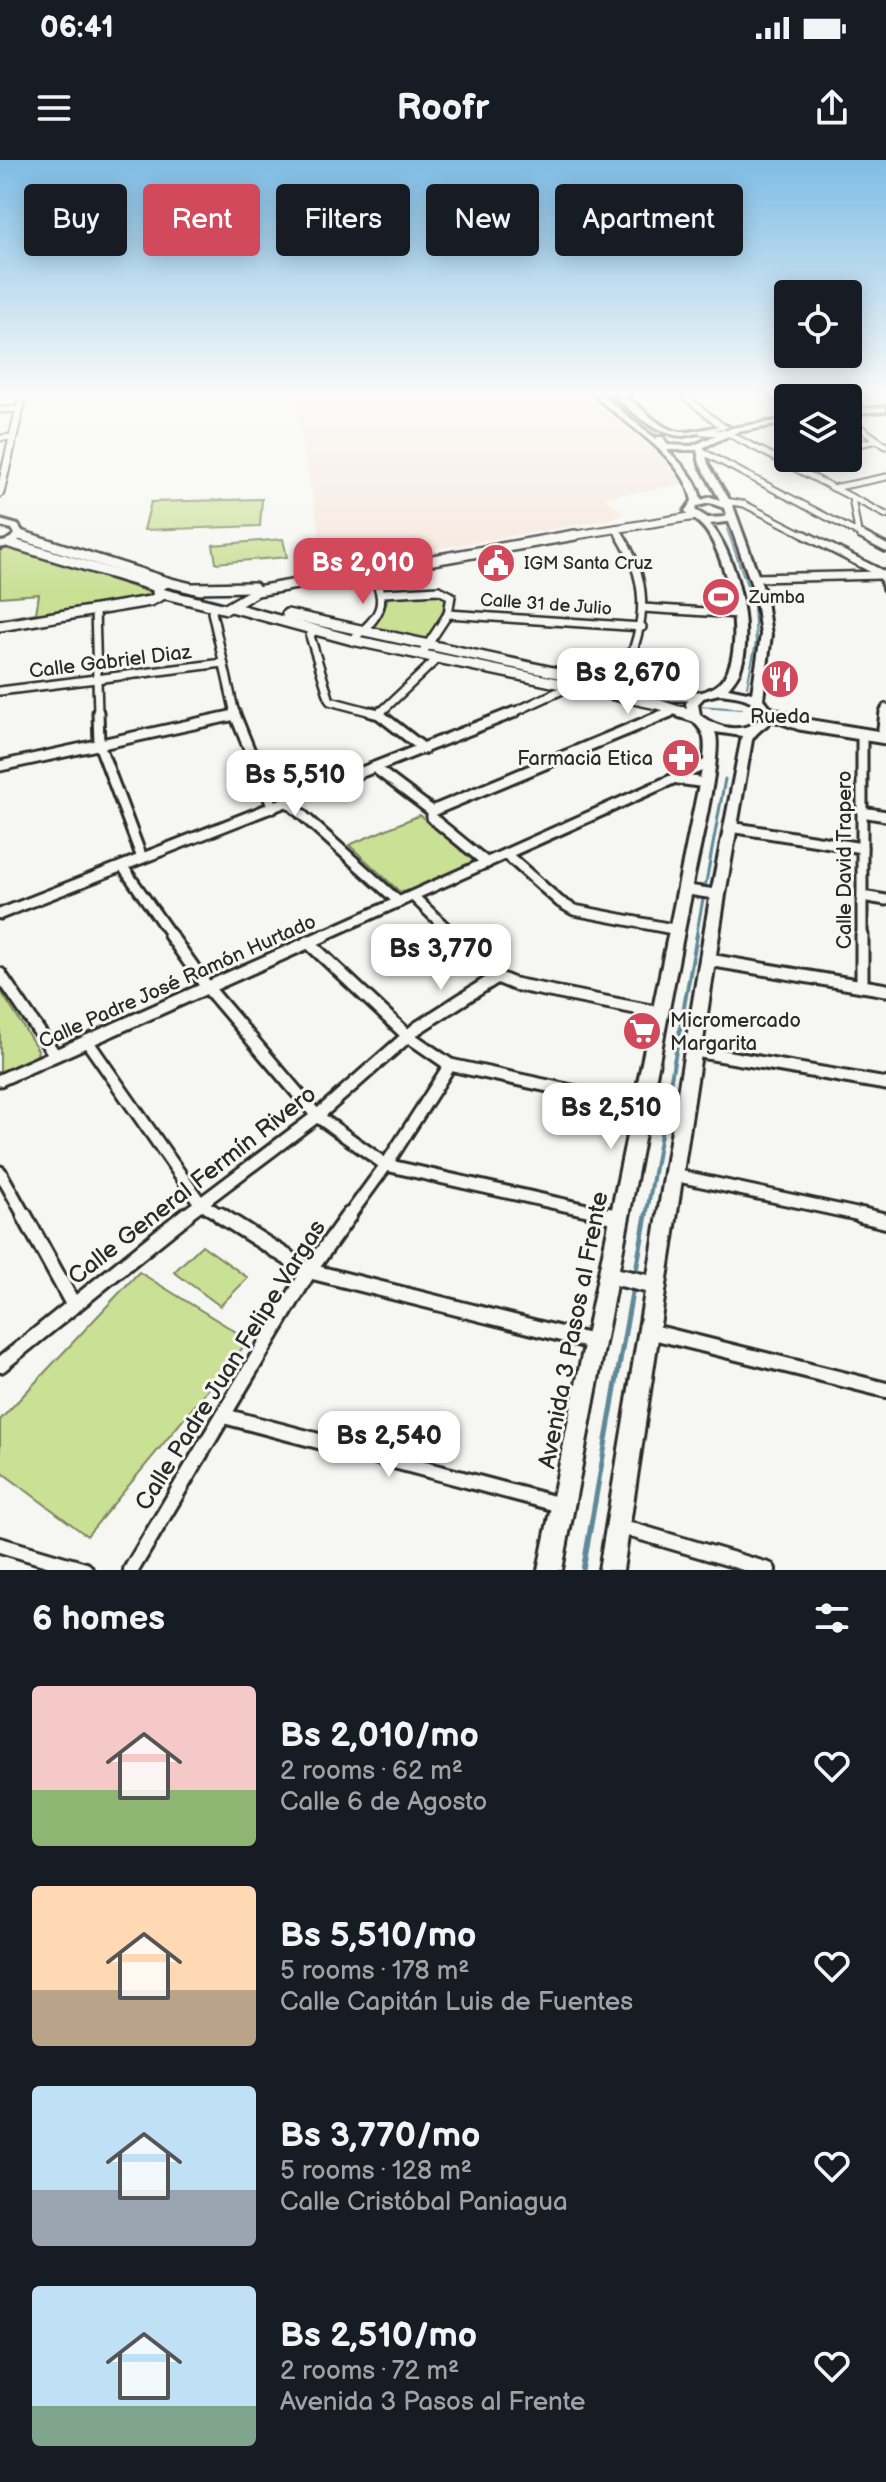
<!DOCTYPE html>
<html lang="en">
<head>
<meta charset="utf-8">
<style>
	:root { --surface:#171b24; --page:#20242c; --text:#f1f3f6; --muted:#9ea1a6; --accent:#d1495b }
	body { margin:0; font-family:"Balsamiq Sans",sans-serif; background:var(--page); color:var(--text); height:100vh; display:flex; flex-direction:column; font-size:30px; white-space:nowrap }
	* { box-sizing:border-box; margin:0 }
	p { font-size:26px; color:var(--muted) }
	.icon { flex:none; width:44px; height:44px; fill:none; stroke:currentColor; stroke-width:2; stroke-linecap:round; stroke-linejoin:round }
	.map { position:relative; height:1410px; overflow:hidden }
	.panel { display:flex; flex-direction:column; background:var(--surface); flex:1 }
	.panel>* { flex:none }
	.banner { position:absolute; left:24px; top:24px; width:838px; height:72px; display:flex; gap:16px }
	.controls { position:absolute; left:774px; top:120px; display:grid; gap:16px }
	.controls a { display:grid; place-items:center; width:88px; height:88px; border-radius:8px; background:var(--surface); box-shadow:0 4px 20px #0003; font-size:40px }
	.price { position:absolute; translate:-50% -68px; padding:0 18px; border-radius:16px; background:#fff; color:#222; font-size:26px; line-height:52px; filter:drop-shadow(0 2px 4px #0008) }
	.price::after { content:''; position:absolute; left:50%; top:48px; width:24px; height:18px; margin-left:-12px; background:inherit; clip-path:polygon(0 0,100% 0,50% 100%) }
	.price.active { background:var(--accent); color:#fff }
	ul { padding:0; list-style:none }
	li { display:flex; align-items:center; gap:24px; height:200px; padding:0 32px }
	li span { display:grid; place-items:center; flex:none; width:224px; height:160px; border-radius:8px; color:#555 }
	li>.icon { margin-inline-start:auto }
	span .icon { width:96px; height:96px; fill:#fffc; stroke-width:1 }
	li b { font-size:34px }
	h2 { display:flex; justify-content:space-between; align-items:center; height:96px; padding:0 32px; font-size:34px }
	.pill { padding:0 28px; border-radius:8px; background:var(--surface); box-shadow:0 4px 20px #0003; font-size:28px; line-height:72px }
	.pill.active { background:var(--accent); color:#fff }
	.status { display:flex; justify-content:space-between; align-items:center; height:56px; padding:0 40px; background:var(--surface); direction:ltr }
	.status svg { height:22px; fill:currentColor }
	header { display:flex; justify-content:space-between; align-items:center; height:104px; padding:0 32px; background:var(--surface); font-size:36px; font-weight:800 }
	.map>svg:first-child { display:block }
	.built { fill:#f6e6dc }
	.green { fill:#c9e095; stroke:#7a8660; stroke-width:2 }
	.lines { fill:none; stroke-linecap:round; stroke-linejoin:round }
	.stream-far3 { stroke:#5e8998; stroke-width:2 }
	.stream-far2 { stroke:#5e8998; stroke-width:3 }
	.stream-far1 { stroke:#5e8998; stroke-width:4 }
	.stream { stroke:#5e8998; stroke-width:5 }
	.minor-far4-casing { stroke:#2b2b2b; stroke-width:9 }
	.minor-far3-casing { stroke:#2b2b2b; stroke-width:12 }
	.minor-far2-casing { stroke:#2b2b2b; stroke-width:15 }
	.minor-far1-casing { stroke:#2b2b2b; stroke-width:17 }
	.minor-casing { stroke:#2b2b2b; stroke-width:20 }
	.tertiary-far2-casing { stroke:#2b2b2b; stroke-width:11 }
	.tertiary-far1-casing { stroke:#2b2b2b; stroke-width:14 }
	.tertiary-casing { stroke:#2b2b2b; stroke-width:17 }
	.secondary-casing { stroke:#2b2b2b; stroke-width:6 }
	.minor-far4 { stroke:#f6f6f2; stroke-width:5 }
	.minor-far3 { stroke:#f6f6f2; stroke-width:7 }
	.minor-far2 { stroke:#f6f6f2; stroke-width:9 }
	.minor-far1 { stroke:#f6f6f2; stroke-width:11 }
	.minor { stroke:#f6f6f2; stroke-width:14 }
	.tertiary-far2 { stroke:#f6f6f2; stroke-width:7 }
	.tertiary-far1 { stroke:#f6f6f2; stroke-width:9 }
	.tertiary { stroke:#f6f6f2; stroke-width:11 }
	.secondary { fill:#f6f6f2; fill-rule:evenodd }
	.labels { text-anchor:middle; stroke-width:6; stroke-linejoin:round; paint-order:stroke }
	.far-poi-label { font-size:18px; fill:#2b2b2b; stroke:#f6f6f2; text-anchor:start }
	.far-street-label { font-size:18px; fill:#2b2b2b; stroke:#f6f6f2 }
	.street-label { font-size:20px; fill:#2b2b2b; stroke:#f6f6f2 }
	.poi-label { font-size:20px; fill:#2b2b2b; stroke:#f6f6f2 }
	.near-street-label { font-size:24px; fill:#2b2b2b; stroke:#f6f6f2 }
</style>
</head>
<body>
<div class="status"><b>06:41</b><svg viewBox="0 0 49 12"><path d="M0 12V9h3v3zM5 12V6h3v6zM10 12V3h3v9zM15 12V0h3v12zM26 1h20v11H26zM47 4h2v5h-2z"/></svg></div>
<header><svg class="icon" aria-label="menu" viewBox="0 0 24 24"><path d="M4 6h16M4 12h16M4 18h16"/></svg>Roofr<svg class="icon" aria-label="share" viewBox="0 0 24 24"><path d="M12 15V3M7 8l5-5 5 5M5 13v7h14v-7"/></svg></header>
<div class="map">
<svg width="886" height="1410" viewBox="0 0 886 1410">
	<rect width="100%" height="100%" fill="#f6f6f2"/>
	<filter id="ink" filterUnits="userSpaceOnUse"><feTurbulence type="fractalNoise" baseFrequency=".0125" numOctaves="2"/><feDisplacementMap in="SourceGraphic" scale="16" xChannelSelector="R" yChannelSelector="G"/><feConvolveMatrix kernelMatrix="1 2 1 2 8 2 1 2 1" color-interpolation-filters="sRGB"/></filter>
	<g filter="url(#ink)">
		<path class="built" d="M293 235H584L660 295 683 325 604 337 624 354 607 360 326 407Z"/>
		<g class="green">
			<path d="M262 339 260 366 144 370 151 342Z"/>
			<path d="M283 379 287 397 216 403 213 385Z"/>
			<path d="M0 388H13L152 433 145 439 0 463V459L36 453 39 434 0 437Z"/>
			<path d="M435 432 446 435C444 454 436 468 426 484L367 471 384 450 388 437Z"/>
			<path d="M420 655 476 703 407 732 399 731 349 685Z"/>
			<path d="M0 830 38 890 36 900 0 917Z"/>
			<path d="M202 1085 248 1118 220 1146 174 1112Z"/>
			<path d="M139 1112 249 1180 87 1376 0 1311V1260Z"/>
		</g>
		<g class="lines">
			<g class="stream-far3">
				<path d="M608 235 656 273"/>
				<path d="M755 322 861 378"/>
				<path d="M727 369 754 445 756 483 747 526"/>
				<path d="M61 393 77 398"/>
				<path d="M172 428 228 443"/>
				<path d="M310 464 351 474"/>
				<path d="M364 477 380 481"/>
				<path d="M603 528 634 534"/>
				<path d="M662 540 675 542"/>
				<path d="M699 546 742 549"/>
			</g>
			<path class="stream-far2" d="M696 777 725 619"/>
			<path class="stream-far1" d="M646 1057 697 775"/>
			<g class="stream">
				<path d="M635 1116 646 1055"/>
				<path d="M583 1410 633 1127"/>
			</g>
			<defs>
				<g id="minor-far4">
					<path d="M683 235 723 267"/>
					<path d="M772 235 788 248"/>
					<path d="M849 235 858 247"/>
					<path d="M0 250 20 249"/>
					<path d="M848 259 886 286"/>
					<path d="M701 272 727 273 886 355"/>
					<path d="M0 278 13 277"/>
					<path d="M848 286 878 280"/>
					<path d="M701 291 865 377"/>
					<path d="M833 328 886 317"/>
					<path d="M852 338 858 372"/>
					<path d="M725 341 744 344 809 377"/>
					<path d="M615 368 621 377"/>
				</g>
				<g id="minor-far3">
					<path d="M805 375 886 416"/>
					<path d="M861 375 886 388"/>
					<path d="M883 415 886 428"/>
					<path d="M754 418 883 415"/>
					<path d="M384 433 439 430 451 436 448 454 421 495"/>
					<path d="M214 448 212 452 235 554"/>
					<path d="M643 448 738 454"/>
					<path d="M95 450 98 554"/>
					<path d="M448 454 642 467"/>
					<path d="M314 470 310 476 330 541 379 554"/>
					<path d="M352 480C379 457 391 444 370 411"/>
					<path d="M618 527C644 472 654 429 620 375"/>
					<path d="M0 531 223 503"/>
					<path d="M379 554 437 499"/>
					<path d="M510 554 584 520"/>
					<path d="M666 554 675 550"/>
					<path d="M885 554 886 548"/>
				</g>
				<g id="minor-far2">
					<path d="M98 552 99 584 142 698"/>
					<path d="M234 552 273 648"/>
					<path d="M371 552 379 554 424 589"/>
					<path d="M379 554 381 552"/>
					<path d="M862 574V777"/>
					<path d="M882 577 885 552"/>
					<path d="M0 606 235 555"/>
					<path d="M375 608 432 651V658L487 703"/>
					<path d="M678 619 706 623"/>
					<path d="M289 643 399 742"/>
					<path d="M432 651 670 552"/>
					<path d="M862 652 886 656"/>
					<path d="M730 667 862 688"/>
					<path d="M506 694 560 742 574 750 678 770"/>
					<path d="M123 707 172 777"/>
					<path d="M413 736 455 777"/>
					<path d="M862 736 886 740"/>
					<path d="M0 754 515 552"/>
					<path d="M320 777 709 603"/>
				</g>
				<g id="minor-far1">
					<path d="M170 775 207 827 317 956 386 1005 618 1057"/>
					<path d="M453 775 497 817 514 824 661 853"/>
					<path d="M862 775V826"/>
					<path d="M308 782 408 876 450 905 642 946"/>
					<path d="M709 800 886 830"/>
					<path d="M0 814 55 895"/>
					<path d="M87 881 200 1043 223 1057"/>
					<path d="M695 891 886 924"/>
					<path d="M0 920 325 775"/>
					<path d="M0 1012 25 1057"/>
					<path d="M674 1015 870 1057"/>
					<path d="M183 1057 317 956 417 868 497 817"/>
					<path d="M348 1057 386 1005 450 905"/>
				</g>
				<g id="minor">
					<path d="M24 1055 74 1146"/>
					<path d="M220 1055 309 1111 593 1182"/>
					<path d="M609 1055 620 1058"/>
					<path d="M861 1055 886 1061"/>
					<path d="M649 1171 886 1230"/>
					<path d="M0 1205 186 1055"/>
					<path d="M224 1256 561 1345"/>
					<path d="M618 1366 768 1410"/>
					<path d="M0 1385 85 1410"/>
					<path d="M131 1410 309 1111 349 1055"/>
				</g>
				<g id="tertiary-far2">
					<path d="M0 333 23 235"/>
					<path d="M20 375 26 377"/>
					<path d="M564 377 696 356"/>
				</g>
				<g id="tertiary-far1">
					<path d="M20 375 167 422"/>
					<path d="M10 383 157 427V432L226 449 257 431 575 375"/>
					<path d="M160 425 167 422 200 430"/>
					<path d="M194 428 254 427"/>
					<path d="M231 447 352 480 657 544 688 554"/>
					<path d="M287 454 663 536H699"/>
					<path d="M0 466 150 441 164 434"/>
				</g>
				<g id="tertiary">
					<path d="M681 552 694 556"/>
					<path d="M769 553 800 564 886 578"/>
				</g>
				<g id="secondary">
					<path d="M594 235H602L657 280V277H663L668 285 692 286 732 268 788 259V263L737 272 704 287 708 304 733 346 765 434 771 475 763 539 772 550 774 558C767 567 757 570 752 580L725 735 623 1410H599L645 1132 616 1125 562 1410H538L704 600C706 575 705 573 688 556L686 543C699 528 714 534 725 516 746 483 728 403 707 372 701 363 693 359 685 351L692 341C686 299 624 263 594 235ZM667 290H697L700 304 720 340 711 337 701 340C698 319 681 304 667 290ZM710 343 724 348 726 354 725 357 708 358 695 350 697 346ZM726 362H729L755 434 761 475 752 533 728 528C733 522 739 515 741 507 754 469 736 393 710 364ZM719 534C737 536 757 537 762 557 744 575 718 569 700 555L698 544 703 538ZM715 572 742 576 712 729 692 726C697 700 724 589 715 572ZM691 735 710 738 648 1115 619 1109Z"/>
					<path d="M614 235C637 235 653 269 680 272 694 273 711 267 725 265L729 267 683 276C655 274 634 254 614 235Z"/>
					<path d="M886 247V251L848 254V250Z"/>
					<path d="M0 360 18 365 25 375 13 385 0 388V382L7 381 15 374 12 369 0 366Z"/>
				</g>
			</defs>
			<use href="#minor-far4" class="minor-far4-casing"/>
			<use href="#minor-far3" class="minor-far3-casing"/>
			<use href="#minor-far2" class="minor-far2-casing"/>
			<use href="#minor-far1" class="minor-far1-casing"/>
			<use href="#minor" class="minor-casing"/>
			<use href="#tertiary-far2" class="tertiary-far2-casing"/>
			<use href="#tertiary-far1" class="tertiary-far1-casing"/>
			<use href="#tertiary" class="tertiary-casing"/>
			<use href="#secondary" class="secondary-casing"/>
			<use href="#minor-far4" class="minor-far4"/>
			<use href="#minor-far3" class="minor-far3"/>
			<use href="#minor-far2" class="minor-far2"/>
			<use href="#minor-far1" class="minor-far1"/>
			<use href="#minor" class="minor"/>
			<use href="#tertiary-far2" class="tertiary-far2"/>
			<use href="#tertiary-far1" class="tertiary-far1"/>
			<use href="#tertiary" class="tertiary"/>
			<use href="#secondary" class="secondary"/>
		</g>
	</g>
	<linearGradient id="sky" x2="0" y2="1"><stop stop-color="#7ebce5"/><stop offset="0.54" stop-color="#fbfbf9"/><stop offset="1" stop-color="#fbfbf9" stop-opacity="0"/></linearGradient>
	<rect width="886" height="433" fill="url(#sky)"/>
	<defs>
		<symbol id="civic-disc" viewBox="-11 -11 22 22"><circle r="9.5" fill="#d1495b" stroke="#f6f6f2"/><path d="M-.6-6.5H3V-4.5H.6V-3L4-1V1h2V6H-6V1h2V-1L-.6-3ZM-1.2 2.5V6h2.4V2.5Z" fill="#fff"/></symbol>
		<symbol id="stadium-disc" viewBox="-11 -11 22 22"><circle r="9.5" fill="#d1495b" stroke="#f6f6f2"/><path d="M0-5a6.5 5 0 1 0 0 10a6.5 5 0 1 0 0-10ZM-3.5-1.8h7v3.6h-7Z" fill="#fff"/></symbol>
		<symbol id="restaurant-disc" viewBox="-11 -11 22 22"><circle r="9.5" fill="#d1495b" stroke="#f6f6f2"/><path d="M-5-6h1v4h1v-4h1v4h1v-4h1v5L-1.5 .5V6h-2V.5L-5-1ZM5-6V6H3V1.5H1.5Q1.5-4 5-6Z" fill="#fff"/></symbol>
		<symbol id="pharmacy-disc" viewBox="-11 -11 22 22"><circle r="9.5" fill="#d1495b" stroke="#f6f6f2"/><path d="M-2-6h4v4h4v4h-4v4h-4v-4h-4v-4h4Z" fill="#fff"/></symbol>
		<symbol id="supermarket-disc" viewBox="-11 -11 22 22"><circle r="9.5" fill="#d1495b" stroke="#f6f6f2"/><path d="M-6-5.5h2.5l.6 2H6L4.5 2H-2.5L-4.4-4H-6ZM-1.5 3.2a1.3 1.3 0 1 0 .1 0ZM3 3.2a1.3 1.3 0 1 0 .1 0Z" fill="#fff"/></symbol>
	</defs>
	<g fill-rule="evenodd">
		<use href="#civic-disc" x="474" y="381" width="44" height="44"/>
		<use href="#stadium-disc" x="699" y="415" width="44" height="44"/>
		<use href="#restaurant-disc" x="758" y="497" width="44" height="44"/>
		<use href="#pharmacy-disc" x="659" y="576" width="44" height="44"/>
		<use href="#supermarket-disc" x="620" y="849" width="44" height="44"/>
	</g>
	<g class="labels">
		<g class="far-poi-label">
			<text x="524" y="409">IGM Santa Cruz</text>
			<text x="749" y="443">Zumba</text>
		</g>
		<g class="far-street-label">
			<text transform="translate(546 444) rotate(4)" y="6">Calle 31 de Julio</text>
		</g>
		<g class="street-label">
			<text transform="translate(110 501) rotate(-7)" y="7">Calle Gabriel Diaz</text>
			<text transform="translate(844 700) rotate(-90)" y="7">Calle David Trapero</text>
			<text transform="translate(177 821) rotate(-24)" y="7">Calle Padre José Ramón Hurtado</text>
		</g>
		<g class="poi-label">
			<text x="780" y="563">Rueda</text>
			<text x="653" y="605" text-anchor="end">Farmacia Etica</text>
			<text x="670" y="867" text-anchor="start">Micromercado<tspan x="670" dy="23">Margarita</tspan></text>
		</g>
		<g class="near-street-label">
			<text transform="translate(192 1025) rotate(-38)" y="8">Calle General Fermín Rivero</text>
			<text transform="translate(573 1170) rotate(-79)" y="8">Avenida 3 Pasos al Frente</text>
			<text transform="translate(230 1205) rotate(-58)" y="8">Calle Padre Juan Felipe Vargas</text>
		</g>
	</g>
</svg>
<div class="controls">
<a><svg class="icon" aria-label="locate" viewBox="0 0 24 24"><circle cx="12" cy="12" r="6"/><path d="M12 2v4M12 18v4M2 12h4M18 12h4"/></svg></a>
<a><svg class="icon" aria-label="layers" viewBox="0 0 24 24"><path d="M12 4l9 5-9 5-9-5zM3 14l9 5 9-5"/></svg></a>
</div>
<b class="price active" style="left:363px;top:446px">Bs 2,010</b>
<b class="price" style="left:628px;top:556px">Bs 2,670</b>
<b class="price" style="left:295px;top:658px">Bs 5,510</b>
<b class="price" style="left:441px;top:832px">Bs 3,770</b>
<b class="price" style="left:611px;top:991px">Bs 2,510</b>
<b class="price" style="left:389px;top:1319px">Bs 2,540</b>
<div class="banner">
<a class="pill">Buy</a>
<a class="pill active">Rent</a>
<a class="pill">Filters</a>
<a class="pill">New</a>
<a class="pill">Apartment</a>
</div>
</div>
<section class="panel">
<h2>6 homes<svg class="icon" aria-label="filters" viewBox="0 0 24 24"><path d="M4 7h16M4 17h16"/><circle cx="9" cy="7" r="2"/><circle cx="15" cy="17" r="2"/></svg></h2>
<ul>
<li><span style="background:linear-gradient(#f6c9c9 65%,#8fb573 0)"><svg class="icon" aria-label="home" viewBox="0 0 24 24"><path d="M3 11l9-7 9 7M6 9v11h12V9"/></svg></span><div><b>Bs 2,010/mo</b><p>2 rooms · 62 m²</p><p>Calle 6 de Agosto</p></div><svg class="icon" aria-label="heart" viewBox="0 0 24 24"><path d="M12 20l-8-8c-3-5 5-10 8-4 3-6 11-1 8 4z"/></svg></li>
<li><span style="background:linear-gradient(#ffd9b3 65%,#b9a48a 0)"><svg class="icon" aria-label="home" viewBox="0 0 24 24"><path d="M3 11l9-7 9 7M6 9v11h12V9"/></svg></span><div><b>Bs 5,510/mo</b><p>5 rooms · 178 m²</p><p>Calle Capitán Luis de Fuentes</p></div><svg class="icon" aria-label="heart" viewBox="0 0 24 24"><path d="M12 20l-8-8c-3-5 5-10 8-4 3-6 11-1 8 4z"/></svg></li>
<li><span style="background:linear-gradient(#bfe0f5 65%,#9aa5b1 0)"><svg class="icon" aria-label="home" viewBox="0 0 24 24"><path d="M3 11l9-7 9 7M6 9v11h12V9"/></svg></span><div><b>Bs 3,770/mo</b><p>5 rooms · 128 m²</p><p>Calle Cristóbal Paniagua</p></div><svg class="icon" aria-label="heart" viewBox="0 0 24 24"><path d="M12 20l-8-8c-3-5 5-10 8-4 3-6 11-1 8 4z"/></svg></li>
<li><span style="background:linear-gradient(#bfe0f5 75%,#7fa58c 0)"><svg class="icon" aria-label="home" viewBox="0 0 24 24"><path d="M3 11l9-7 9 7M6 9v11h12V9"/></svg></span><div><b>Bs 2,510/mo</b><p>2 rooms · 72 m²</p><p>Avenida 3 Pasos al Frente</p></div><svg class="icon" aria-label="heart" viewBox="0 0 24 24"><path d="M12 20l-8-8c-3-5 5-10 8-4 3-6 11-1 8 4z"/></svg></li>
</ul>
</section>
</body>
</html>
